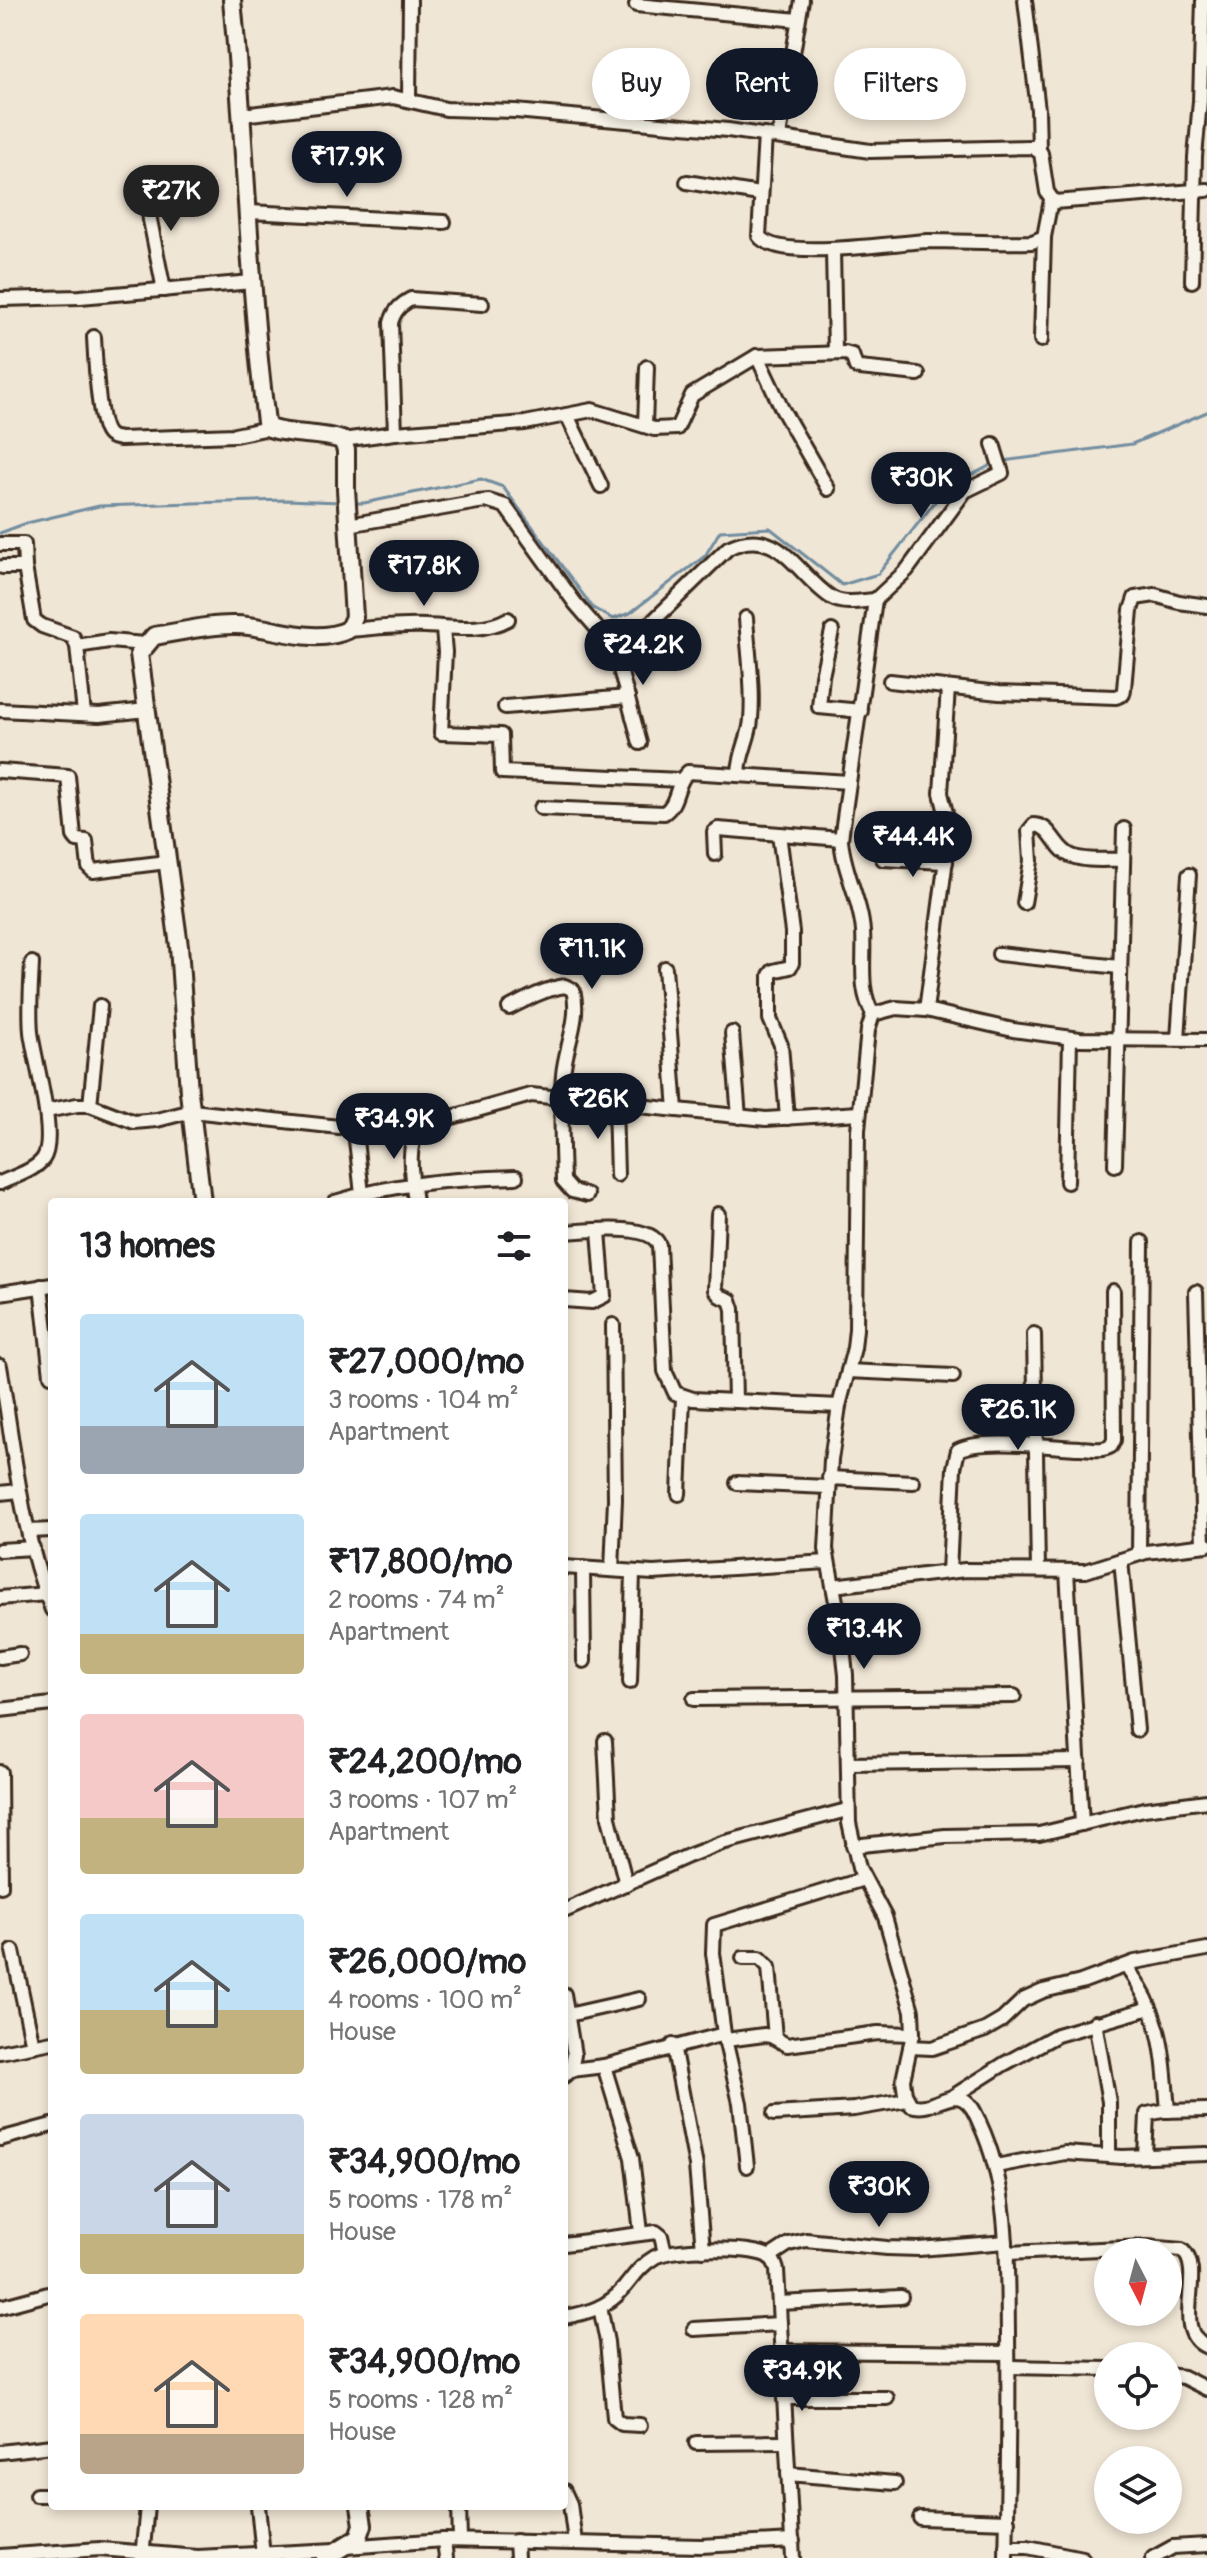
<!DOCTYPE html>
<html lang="en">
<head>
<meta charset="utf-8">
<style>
	:root { --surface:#fff; --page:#f2f2f2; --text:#202124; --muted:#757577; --accent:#111827 }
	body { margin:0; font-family:Pangolin,sans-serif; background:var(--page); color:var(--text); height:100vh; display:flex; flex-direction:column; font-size:30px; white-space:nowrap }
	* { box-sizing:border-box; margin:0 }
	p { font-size:26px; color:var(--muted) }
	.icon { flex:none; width:44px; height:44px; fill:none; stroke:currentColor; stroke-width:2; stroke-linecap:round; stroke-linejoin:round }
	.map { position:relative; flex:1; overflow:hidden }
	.panel { position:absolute; left:48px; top:1198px; width:520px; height:1312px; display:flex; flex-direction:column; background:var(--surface); border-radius:8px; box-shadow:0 4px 12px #0003 }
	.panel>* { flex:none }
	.guide { position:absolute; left:592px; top:48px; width:494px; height:72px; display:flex; gap:16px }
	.needle { width:52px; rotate:174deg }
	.buttons { position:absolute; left:1094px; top:2238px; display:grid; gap:16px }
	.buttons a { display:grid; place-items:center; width:88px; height:88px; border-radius:50%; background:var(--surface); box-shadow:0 4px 12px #0003; font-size:40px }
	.price { position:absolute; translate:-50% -68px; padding:0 18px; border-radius:28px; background:var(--accent); color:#fff; font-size:26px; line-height:52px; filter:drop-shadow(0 2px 4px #0008) }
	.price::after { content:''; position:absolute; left:50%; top:48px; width:24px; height:18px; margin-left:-12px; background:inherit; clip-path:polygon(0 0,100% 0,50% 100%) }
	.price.current { background:#222; color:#fff }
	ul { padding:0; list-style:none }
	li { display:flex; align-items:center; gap:24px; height:200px; padding:0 32px }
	li span { display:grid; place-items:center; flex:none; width:224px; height:160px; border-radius:8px; color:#555 }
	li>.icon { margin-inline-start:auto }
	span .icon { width:96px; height:96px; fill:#fffc; stroke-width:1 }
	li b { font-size:34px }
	h2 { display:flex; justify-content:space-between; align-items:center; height:96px; padding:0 32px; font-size:34px }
	.pill { padding:0 28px; border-radius:36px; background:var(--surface); box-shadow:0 4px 12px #0003; font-size:28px; line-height:72px }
	.pill.current { background:var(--accent); color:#fff }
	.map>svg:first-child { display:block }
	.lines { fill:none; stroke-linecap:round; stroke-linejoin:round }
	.stream { stroke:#728da0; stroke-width:3 }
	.minor-casing { stroke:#3b2a1e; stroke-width:18 }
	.tertiary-casing { stroke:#3b2a1e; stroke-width:22 }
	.minor { stroke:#f7f3e8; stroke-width:12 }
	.tertiary { stroke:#f7f3e8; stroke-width:16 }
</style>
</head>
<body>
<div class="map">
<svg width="1207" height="2558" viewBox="0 0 1207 2558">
	<rect width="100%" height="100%" fill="#f0e6d5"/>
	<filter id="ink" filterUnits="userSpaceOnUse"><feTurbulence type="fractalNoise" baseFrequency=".0125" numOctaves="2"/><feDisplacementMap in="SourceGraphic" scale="16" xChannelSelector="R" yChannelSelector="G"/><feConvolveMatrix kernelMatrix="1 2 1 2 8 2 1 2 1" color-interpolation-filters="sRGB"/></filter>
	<g filter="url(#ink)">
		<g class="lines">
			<g class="stream">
				<path d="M1003 461 1132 444 1207 412"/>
				<path d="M351 503H364L481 479 503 487 593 608 613 619 630 613 705 556 720 531 770 528 842 585 878 574 946 488 995 463"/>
				<path d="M0 533 27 523 99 506 286 500 340 502"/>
			</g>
			<defs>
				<g id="minor">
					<path d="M1025 0 1038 110 1039 150"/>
					<path d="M636 5 798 20"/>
					<path d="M409 99 410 0"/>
					<path d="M242 115 393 97 446 109 515 111 728 130 870 151 1032 147 1041 153 1047 192 1054 202 1207 190"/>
					<path d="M765 135 759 236C777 262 896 242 928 241 963 241 997 243 1032 242L1044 237 1051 200"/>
					<path d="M779 136 802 0"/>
					<path d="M145 180 150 220 164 290"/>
					<path d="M687 182 759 194"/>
					<path d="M249 212 444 222"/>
					<path d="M833 250 835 352"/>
					<path d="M1192 281 1195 157 1200 101 1203 0"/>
					<path d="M0 299 80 297 252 282"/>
					<path d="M94 337C95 355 98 423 108 434 111 438 116 438 120 439L235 435 269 428"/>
					<path d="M1041 340 1044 237"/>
					<path d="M757 356 782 409 828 489"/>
					<path d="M567 415 601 486"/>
					<path d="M645 426 647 367"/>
					<path d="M395 433 391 323C394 311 400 305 411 299L482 304"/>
					<path d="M342 440 395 433 525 423 592 410 654 429 677 428 692 395 757 356 845 353 852 355 856 367 860 368 918 374"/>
					<path d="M348 525 478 502 489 501 505 506 575 603 601 633 612 640 629 637 644 630 728 548C779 523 797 576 832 598 844 605 862 601 875 600"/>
					<path d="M0 544H24L25 567"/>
					<path d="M2 567H25L34 620 42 626 73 637 77 646 84 714"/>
					<path d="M443 629 445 652 441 733 501 735 502 772 681 780"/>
					<path d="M348 630C374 628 400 625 426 626 452 627 483 633 508 619"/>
					<path d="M832 631 822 676 819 707 861 711"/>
					<path d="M612 640 640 743"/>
					<path d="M77 646 109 641 145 644"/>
					<path d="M890 681 999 693 1116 697 1123 694 1124 689 1131 610 1135 598 1155 595 1179 602 1207 606"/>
					<path d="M505 707 628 697"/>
					<path d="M0 710 99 715 147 710"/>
					<path d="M0 771 68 776 74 836 77 840 86 841 89 867 93 871 167 862"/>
					<path d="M739 774C739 754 750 738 751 719 754 687 748 651 746 618"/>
					<path d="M541 808 664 813C679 803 675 783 688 772L849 782"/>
					<path d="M779 834 792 932V963L790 967 773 971 770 975V1019L781 1045 787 1118"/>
					<path d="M715 854 714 832 718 829 841 839"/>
					<path d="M883 859 946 862"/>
					<path d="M1024 903 1031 861 1029 831 1034 825C1052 825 1055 850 1072 856 1087 862 1107 859 1123 860"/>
					<path d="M999 954 1119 967"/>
					<path d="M665 968 676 1110"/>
					<path d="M509 1008C527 999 544 989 565 986L573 990C581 1019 565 1047 563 1075 560 1110 562 1146 563 1181L572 1191 587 1195"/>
					<path d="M926 1010 950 829 941 793 948 688"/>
					<path d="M873 1014C858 989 865 960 863 932 861 900 843 871 841 839L875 600 907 570 965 491 1002 473 993 444"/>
					<path d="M732 1033 739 1117"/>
					<path d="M1178 1039 1189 875"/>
					<path d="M90 1105 100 1006"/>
					<path d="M615 1105 617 1175"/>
					<path d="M46 1111 77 1105H90L134 1122 157 1120 192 1111 339 1127 361 1118 384 1116 420 1126"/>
					<path d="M354 1122 362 1194"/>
					<path d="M1115 1165 1124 829"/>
					<path d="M1067 1182 1070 1038"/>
					<path d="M0 1183C13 1177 34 1171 43 1159 58 1138 34 1059 31 1032 29 1009 31 986 32 963"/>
					<path d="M335 1202C394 1183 454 1179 516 1177"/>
					<path d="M415 1202C412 1179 405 1147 420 1126L531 1095 766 1119 859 1113"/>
					<path d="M718 1214 715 1290 720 1296 730 1300 733 1309 735 1401"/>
					<path d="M564 1232C585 1231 650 1222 659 1245L665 1371 675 1393 693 1399 839 1406"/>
					<path d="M41 1286 51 1375"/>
					<path d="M1196 1292 1203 1545"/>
					<path d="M0 1293 52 1285"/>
					<path d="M564 1300 592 1302 604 1296 599 1231"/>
					<path d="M1034 1334 1038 1570"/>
					<path d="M0 1366C14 1448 21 1533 52 1610"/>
					<path d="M848 1371 953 1376"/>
					<path d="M829 1478 913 1482"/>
					<path d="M737 1483 828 1487"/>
					<path d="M0 1493 19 1491"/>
					<path d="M679 1494 683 1397"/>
					<path d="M29 1531 52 1530"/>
					<path d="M0 1550 33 1548"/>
					<path d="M1139 1554 1142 1242"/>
					<path d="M1121 1560 1137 1730"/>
					<path d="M564 1567 653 1573 827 1562"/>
					<path d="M583 1568 584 1661"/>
					<path d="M612 1570 615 1499 613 1325"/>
					<path d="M1067 1571 1082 1824"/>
					<path d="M949 1572 954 1468 958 1450C984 1437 1049 1447 1080 1448 1092 1448 1101 1452 1111 1446L1114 1440 1113 1291"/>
					<path d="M833 1586 965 1570 1086 1571 1146 1552 1207 1545"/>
					<path d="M0 1598 46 1594"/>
					<path d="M0 1657 20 1654"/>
					<path d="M630 1682 633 1572"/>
					<path d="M694 1699 1014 1696"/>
					<path d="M0 1710 52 1704"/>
					<path d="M605 1741 609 1818 626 1884"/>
					<path d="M848 1764 1079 1761"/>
					<path d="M0 1772 1 1886"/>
					<path d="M853 1846 945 1836 1039 1834 1144 1809 1207 1801"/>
					<path d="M564 1911 688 1856 722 1843 847 1810"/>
					<path d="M13 1951 33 2046"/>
					<path d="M743 1958H760L769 1967 775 2038"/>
					<path d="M1126 1966C1163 2017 1163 2050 1168 2111"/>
					<path d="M564 1994 574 2055 571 2070 564 2076"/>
					<path d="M568 2015 639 1999"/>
					<path d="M1095 2022 1109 2102V2155"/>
					<path d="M724 2035 740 2103 747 2166"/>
					<path d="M726 2040 764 2035 771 2036 787 2045 878 2033 913 2034"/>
					<path d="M673 2045 696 2166 703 2250"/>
					<path d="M910 2047 932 2048 985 2030 1002 2020 1023 2000 1043 1991 1081 1982 1135 1962 1207 1949"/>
					<path d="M0 2052 52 2042"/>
					<path d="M604 2066 632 2158 641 2232"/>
					<path d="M571 2070 604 2066 724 2034 713 1953 714 1925 864 1879"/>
					<path d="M952 2097 1004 2064 1057 2035 1150 2008"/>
					<path d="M774 2114 854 2109 907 2100"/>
					<path d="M0 2139 52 2125"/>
					<path d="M1145 2156 1147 2114 1163 2111 1207 2110"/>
					<path d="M996 2166 1065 2153 1122 2157 1207 2154"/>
					<path d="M564 2244 656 2232 661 2236 665 2253"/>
					<path d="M1007 2253 1147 2247 1182 2250C1207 2271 1169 2331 1207 2347"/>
					<path d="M769 2257 789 2244 806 2240 887 2248 919 2249 1006 2242"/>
					<path d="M779 2303 901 2297"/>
					<path d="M0 2307 52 2293"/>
					<path d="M600 2307 607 2342 614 2418 622 2424 640 2425"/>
					<path d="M564 2317C588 2313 608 2307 624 2288 634 2276 641 2265 655 2257 675 2247 745 2247 766 2255 773 2258 775 2263 777 2270L793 2558"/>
					<path d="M694 2329 780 2324"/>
					<path d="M781 2351 1008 2353"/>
					<path d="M1009 2367 1108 2369"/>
					<path d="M1168 2375 1183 2377 1207 2389"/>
					<path d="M784 2398H887"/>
					<path d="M696 2443 786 2442"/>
					<path d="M0 2452 52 2446"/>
					<path d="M788 2474 895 2483"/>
					<path d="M564 2491 570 2504 575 2542"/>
					<path d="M36 2495H52"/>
					<path d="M258 2506 263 2555"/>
					<path d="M459 2506 460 2540"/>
					<path d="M920 2518 1008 2521"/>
					<path d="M444 2540 446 2558"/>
					<path d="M516 2541 517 2558"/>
					<path d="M345 2547 444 2540 701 2546 793 2541"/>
					<path d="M1006 2547H1028L1082 2558"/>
					<path d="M0 2556 100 2549 198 2557 335 2550"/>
					<path d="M142 2558 147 2506"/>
					<path d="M1006 2558C1008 2483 1009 2408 1008 2333 1007 2263 1010 2189 980 2124 976 2115 972 2104 963 2099 948 2091 931 2112 911 2105L905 2094 903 2080 913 2034 912 2011 885 1917 859 1868 849 1823 846 1675 841 1628 826 1549 831 1460 839 1406 854 1348 856 1329 858 1130 868 1030 873 1014 896 1008 926 1010 1013 1030 1080 1039 1207 1040"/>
					<path d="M1153 2558 1173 2547 1207 2545"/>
				</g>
				<g id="tertiary">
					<path d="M202 1202 189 1092 179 946 139 654 154 636C180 632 210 624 236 625 273 626 312 646 348 630L354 617 346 489V450L342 440C318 432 293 436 269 428L266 422C248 282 246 140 232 0"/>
					<path d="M325 2558 359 2537 363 2525 360 2506"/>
				</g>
			</defs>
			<use href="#minor" class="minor-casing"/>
			<use href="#tertiary" class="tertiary-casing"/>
			<use href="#minor" class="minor"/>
			<use href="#tertiary" class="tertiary"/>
		</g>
	</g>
</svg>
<div class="buttons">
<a><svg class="needle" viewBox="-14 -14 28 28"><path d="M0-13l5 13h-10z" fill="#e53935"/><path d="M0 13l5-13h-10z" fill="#757577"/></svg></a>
<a><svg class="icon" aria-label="locate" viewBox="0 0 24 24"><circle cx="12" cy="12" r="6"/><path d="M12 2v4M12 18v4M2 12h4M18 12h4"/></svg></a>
<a><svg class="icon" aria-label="layers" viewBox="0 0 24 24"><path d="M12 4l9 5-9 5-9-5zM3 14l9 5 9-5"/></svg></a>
</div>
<b class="price" style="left:347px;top:199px">₹17.9K</b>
<b class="price current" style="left:171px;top:233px">₹27K</b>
<b class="price" style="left:921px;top:520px">₹30K</b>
<b class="price" style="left:424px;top:608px">₹17.8K</b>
<b class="price" style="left:643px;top:687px">₹24.2K</b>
<b class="price" style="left:913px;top:879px">₹44.4K</b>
<b class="price" style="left:592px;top:991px">₹11.1K</b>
<b class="price" style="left:598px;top:1141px">₹26K</b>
<b class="price" style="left:394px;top:1161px">₹34.9K</b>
<b class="price" style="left:1018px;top:1452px">₹26.1K</b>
<b class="price" style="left:864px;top:1671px">₹13.4K</b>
<b class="price" style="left:879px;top:2229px">₹30K</b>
<b class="price" style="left:802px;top:2413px">₹34.9K</b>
<div class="guide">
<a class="pill">Buy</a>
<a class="pill current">Rent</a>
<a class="pill">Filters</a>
</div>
<section class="panel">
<h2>13 homes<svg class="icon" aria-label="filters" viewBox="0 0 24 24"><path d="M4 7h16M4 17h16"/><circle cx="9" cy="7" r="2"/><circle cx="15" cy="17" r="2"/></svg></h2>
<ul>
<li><span style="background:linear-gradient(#bfe0f5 70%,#9aa5b1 0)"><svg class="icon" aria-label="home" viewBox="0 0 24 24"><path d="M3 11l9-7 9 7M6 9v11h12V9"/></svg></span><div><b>₹27,000/mo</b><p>3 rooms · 104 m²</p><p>Apartment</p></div></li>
<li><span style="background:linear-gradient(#bfe0f5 75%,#c2b280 0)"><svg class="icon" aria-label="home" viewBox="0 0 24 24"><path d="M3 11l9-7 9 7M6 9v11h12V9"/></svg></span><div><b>₹17,800/mo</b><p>2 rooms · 74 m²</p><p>Apartment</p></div></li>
<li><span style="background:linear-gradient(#f6c9c9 65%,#c2b280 0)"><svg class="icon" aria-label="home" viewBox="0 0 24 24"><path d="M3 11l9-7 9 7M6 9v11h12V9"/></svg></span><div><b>₹24,200/mo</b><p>3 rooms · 107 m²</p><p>Apartment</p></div></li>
<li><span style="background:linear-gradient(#bfe0f5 60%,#c2b280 0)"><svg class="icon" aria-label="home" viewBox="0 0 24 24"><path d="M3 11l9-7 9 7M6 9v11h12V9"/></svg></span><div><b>₹26,000/mo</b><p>4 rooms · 100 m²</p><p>House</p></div></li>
<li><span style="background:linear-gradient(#c9d6e8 75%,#c2b280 0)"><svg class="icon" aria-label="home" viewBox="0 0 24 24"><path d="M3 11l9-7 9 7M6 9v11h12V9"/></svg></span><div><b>₹34,900/mo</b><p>5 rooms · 178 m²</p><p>House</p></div></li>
<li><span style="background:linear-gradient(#ffd9b3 75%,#b9a48a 0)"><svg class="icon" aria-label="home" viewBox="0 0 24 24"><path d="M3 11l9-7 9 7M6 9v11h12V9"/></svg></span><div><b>₹34,900/mo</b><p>5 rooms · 128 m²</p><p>House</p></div></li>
</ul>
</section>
</div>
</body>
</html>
